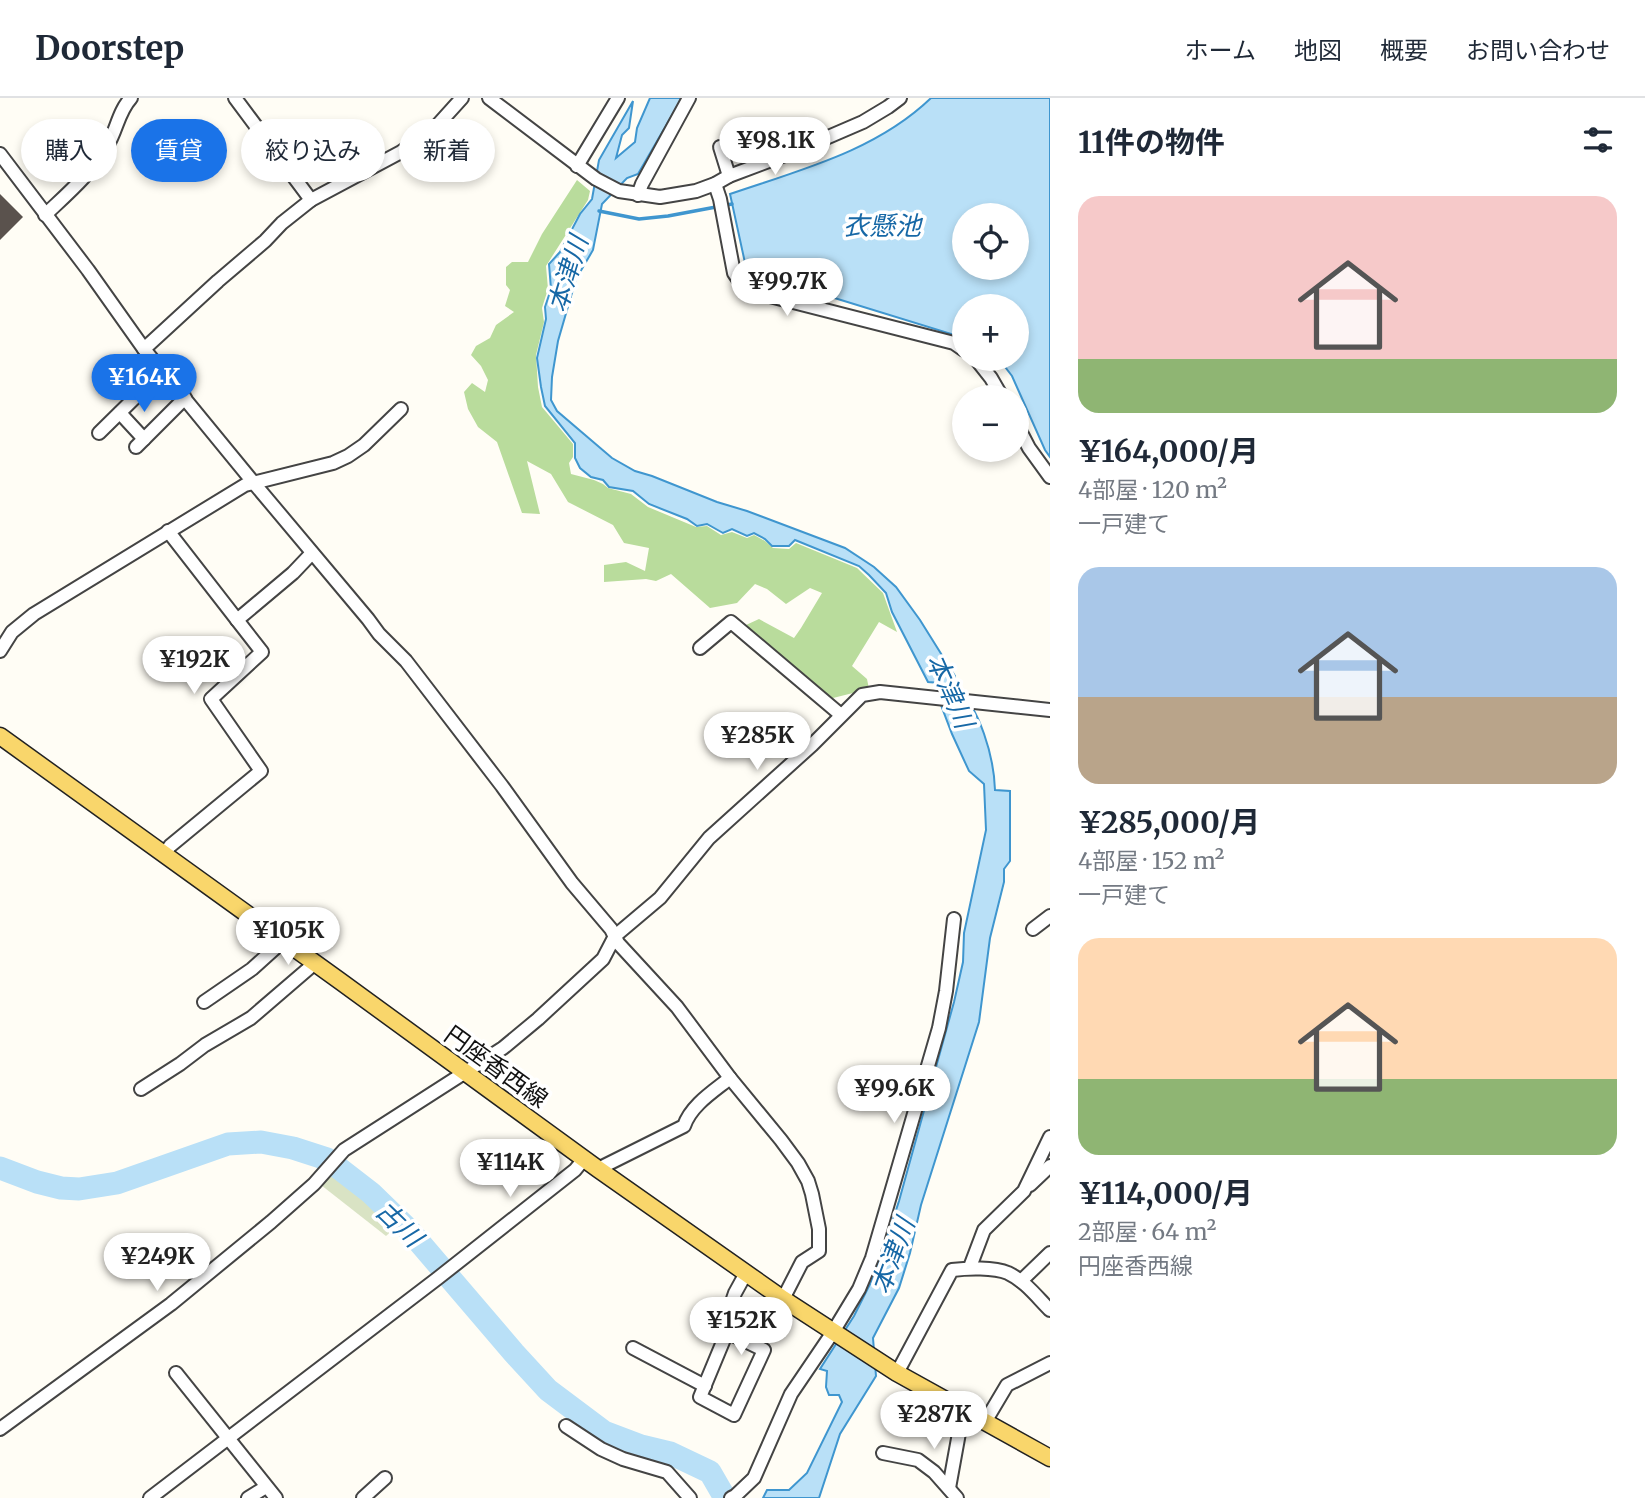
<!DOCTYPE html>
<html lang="ja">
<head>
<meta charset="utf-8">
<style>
	:root { --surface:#fff; --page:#f2f2f3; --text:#1f2937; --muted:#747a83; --line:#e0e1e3; --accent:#1a73e8 }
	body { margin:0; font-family:Merriweather,"Noto Sans JP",serif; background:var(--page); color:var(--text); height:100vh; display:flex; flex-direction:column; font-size:26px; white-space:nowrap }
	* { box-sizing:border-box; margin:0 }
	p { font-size:23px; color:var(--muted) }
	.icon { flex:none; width:38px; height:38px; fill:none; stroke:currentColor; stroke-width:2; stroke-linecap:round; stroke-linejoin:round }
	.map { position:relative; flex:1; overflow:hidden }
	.panel { display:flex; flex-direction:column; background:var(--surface); width:595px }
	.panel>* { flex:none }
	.banner { position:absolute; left:21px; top:21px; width:665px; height:63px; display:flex; gap:14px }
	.controls { position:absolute; left:952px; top:105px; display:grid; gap:14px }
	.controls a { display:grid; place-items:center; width:77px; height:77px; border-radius:50%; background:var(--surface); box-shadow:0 4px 10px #0003; font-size:35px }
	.price { position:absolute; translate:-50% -60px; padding:0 16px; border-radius:24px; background:#fff; color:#222; font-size:23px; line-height:46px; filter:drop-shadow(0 2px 4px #0008) }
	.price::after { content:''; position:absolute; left:50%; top:42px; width:21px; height:16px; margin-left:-10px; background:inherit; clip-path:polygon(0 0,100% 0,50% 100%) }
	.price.on { background:var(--accent); color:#fff }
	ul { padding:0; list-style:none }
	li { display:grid; align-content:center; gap:14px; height:371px; padding:0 28px }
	li span { display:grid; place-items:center; height:217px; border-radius:21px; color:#555 }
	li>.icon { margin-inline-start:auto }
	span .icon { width:126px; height:126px; fill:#fffc; stroke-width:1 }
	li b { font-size:30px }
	h2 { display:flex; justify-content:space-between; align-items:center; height:84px; padding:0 28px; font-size:30px }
	.chip { padding:0 24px; border-radius:32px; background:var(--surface); box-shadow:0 4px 10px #0003; font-size:24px; line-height:63px }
	.chip.on { background:var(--accent); color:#fff }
	header { display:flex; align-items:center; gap:42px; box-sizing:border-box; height:98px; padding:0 35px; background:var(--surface); border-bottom:2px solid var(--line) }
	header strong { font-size:33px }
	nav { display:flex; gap:38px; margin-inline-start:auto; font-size:24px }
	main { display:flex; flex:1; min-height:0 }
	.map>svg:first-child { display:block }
	.forest { fill:#b9dc9c }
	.cemetery { fill:#d9e3c4 }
	.water { fill:#b9e0f7; stroke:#3f96cf; stroke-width:2; fill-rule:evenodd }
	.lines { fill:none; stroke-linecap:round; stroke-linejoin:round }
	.stream { stroke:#3f96cf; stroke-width:3.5 }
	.river { stroke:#b9e0f7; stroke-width:23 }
	.building { fill:#5a524d }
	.minor-casing { stroke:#444; stroke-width:16 }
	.major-casing { stroke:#222; stroke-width:19 }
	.minor { stroke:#fff; stroke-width:12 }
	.major { stroke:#f9d66b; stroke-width:16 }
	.labels { text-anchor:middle; stroke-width:7; stroke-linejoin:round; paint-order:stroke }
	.street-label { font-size:24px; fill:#111; stroke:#fff }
	.water-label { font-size:26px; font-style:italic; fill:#1768a6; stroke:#fff }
</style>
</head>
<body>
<header>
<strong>Doorstep</strong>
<nav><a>ホーム</a><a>地図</a><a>概要</a><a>お問い合わせ</a></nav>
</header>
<main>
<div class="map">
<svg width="1050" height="1400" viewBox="0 0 1050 1400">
	<rect width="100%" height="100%" fill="#fffdf5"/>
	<path class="forest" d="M577 82 590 93 588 102 546 168 548 191 542 210 544 224 536 257 538 289 542 309 573 346V359L569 365 571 376 594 382 603 386 608 390 631 396 648 409 696 429 707 428 721 437 732 434 747 440 754 437 765 443 773 450 789 451 796 445 857 470 883 495 897 534 879 524 852 568 867 581 869 591 829 601 746 527 759 521 794 540 801 530 822 495 810 490 786 506 767 491 755 486 737 505 710 510 671 476 656 483 646 481 604 484V467L626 464 645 473 649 450 624 445 613 427 568 404 551 376 527 363 540 416 522 415 497 344 478 329 468 311 464 294 472 285 485 294 488 282 481 268 471 257 476 248 490 240 496 227 514 214 505 208 510 192 506 187V169L512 164H528L542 136Z"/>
	<path class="cemetery" d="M334 1072 389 1118 397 1128 386 1138 321 1087Z"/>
	<g class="water">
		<path d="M650 0H682L638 76 627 80 602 106 593 152 576 181 558 243 552 279 551 302 557 313 612 360 635 373 652 378 717 404 747 413 845 450 874 469 896 489 920 522 955 578V587C980 610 994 659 995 692L1010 693V763L1004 771V784L990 840 979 924 921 1107 910 1155 899 1190 873 1240 876 1278 840 1336 819 1400H763L767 1392H789L807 1375 842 1304 839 1297H829L826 1289 827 1273 820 1271 854 1218 875 1176 899 1103 954 904 963 864 964 835 986 732 984 686 969 673 952 636 941 607 940 585 928 584 892 514 886 495 869 477 859 468 795 442 789 448H772L765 441 754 435 747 438 732 431 723 435 707 426 697 428 687 421 649 406 633 393 609 389 603 382 591 379 580 370 575 360V345L545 308 541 289 537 260 546 221 545 209 551 191 549 166 560 154 580 116 592 101 599 62 633 3 629 30 622 37 616 60 635 44 637 30Z"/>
		<path d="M931 0H1050V359L1045 352 1012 278 999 261H1017V208H964V240L828 198 759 183 747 174 730 96C800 72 876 53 931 0ZM1017 117V170H964V117Z"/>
	</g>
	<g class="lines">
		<path class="stream" d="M599 113 639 121 668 118 732 106"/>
		<path class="river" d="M0 1070 37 1084 61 1090 79 1091 117 1085 228 1046 261 1044 293 1050 327 1061 371 1095 408 1131 514 1255 548 1292 604 1334 641 1348 670 1355 710 1374 725 1400"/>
	</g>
	<path class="building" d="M0 96 23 119 0 142Z"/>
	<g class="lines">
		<defs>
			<g id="minor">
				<path d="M235 0 311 102"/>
				<path d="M489 0 596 81 619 93 660 99 696 93 715 86 729 78 798 52 863 24 888 9 900 0"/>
				<path d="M720 49 729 78"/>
				<path d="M0 56 88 172 144 251 253 384 368 521 379 536 406 563 502 688 572 785 611 831 618 845 677 909 730 980 781 1042 798 1065 808 1083 812 1096 819 1131V1153L802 1164 783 1201"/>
				<path d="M577 68 618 0"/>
				<path d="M715 86 720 101 734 175 742 187 758 195 954 245 964 252"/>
				<path d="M638 97 642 86 689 0"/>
				<path d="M45 117C67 96 92 75 107 48 117 32 118 14 131 0"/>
				<path d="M144 251 218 183 265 143 282 125 311 102 401 54 434 31 462 0"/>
				<path d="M976 261 991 280 1002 299"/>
				<path d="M120 315 144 341"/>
				<path d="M1017 327 1029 350 1050 379"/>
				<path d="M99 335 162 273"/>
				<path d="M136 349 185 300"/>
				<path d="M237 522 293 475 312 455"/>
				<path d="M700 550 731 524 841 617"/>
				<path d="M0 553 12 534 34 516 245 387 333 365 348 358 364 347 401 311"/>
				<path d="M164 756 170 748 261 673 211 601 262 554 168 433"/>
				<path d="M1033 831 1050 818"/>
				<path d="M204 904 252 871 283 843"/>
				<path d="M141 991 180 966 205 947 251 920 315 865"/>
				<path d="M598 1071 684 1028C691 1007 714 993 730 980"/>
				<path d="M1030 1087 1050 1068"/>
				<path d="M970 1169 984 1132 1024 1093 1050 1039"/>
				<path d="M1021 1183 1050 1155"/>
				<path d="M727 1234 764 1252 734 1317 700 1299Z"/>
				<path d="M727 1234 724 1227 735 1195 746 1175"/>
				<path d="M633 1250 705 1288"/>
				<path d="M176 1275 276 1400"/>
				<path d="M897 1275 952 1172C967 1170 994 1169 1008 1175 1025 1183 1037 1199 1050 1212"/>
				<path d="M985 1324 1007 1287 1050 1265"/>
				<path d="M566 1328 601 1351 623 1361 667 1374 690 1400"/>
				<path d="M0 1331 171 1206 271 1124 314 1086 344 1052 503 950 538 921 603 861 615 838 660 800 709 740 812 647 862 597 880 594 1050 612"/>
				<path d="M883 1355 918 1362 934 1374 957 1400"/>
				<path d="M949 1390 963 1313"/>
				<path d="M150 1400 438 1180 575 1072 584 1061"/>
				<path d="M248 1400 266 1389"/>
				<path d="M363 1400 385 1380"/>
				<path d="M731 1400 735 1398 754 1380 791 1296 833 1234 859 1191 872 1160 939 930 946 893 954 821"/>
			</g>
			<path id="major" d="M0 638 340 883 598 1071 783 1201 897 1275 1050 1360"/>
		</defs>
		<use href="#minor" class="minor-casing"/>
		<use href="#major" class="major-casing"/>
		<use href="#minor" class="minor"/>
		<use href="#major" class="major"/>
	</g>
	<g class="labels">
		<g class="street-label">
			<text transform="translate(496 969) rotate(36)" y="8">円座香西線</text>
		</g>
		<g class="water-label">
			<text x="882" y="137">衣懸池</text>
			<text transform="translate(568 176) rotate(-73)" y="9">本津川</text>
			<text transform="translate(950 593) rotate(66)" y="9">本津川</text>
			<text transform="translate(399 1126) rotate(44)" y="9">古川</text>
			<text transform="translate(893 1158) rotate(-70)" y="9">本津川</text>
		</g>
	</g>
</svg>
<div class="controls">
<a><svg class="icon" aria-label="locate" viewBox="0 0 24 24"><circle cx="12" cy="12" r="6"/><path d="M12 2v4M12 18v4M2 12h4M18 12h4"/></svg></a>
<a>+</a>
<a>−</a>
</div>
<b class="price" style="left:775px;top:79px">¥98.1K</b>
<b class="price" style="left:787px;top:220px">¥99.7K</b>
<b class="price on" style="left:144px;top:316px">¥164K</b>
<b class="price" style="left:194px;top:598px">¥192K</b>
<b class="price" style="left:757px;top:674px">¥285K</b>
<b class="price" style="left:288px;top:869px">¥105K</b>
<b class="price" style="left:894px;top:1027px">¥99.6K</b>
<b class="price" style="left:510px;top:1101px">¥114K</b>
<b class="price" style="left:157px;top:1195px">¥249K</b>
<b class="price" style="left:741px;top:1259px">¥152K</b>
<b class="price" style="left:934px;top:1353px">¥287K</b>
<div class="banner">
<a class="chip">購入</a>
<a class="chip on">賃貸</a>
<a class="chip">絞り込み</a>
<a class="chip">新着</a>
</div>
</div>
<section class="panel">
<h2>11件の物件<svg class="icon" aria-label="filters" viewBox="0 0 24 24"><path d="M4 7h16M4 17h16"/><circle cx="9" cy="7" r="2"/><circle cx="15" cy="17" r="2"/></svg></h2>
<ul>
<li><span style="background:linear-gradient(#f6c9c9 75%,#8fb573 0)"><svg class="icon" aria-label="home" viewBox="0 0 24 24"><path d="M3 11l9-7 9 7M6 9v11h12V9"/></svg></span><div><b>¥164,000/月</b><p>4部屋 · 120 m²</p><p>一戸建て</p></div></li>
<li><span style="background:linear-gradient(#a9c7e8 60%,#b9a48a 0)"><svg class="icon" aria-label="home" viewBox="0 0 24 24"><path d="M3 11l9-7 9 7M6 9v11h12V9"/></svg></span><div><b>¥285,000/月</b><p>4部屋 · 152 m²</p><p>一戸建て</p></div></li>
<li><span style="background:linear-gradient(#ffd9b3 65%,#8fb573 0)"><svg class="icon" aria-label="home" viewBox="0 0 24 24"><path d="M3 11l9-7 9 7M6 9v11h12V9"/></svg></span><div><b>¥114,000/月</b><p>2部屋 · 64 m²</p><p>円座香西線</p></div></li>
</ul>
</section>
</main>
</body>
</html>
